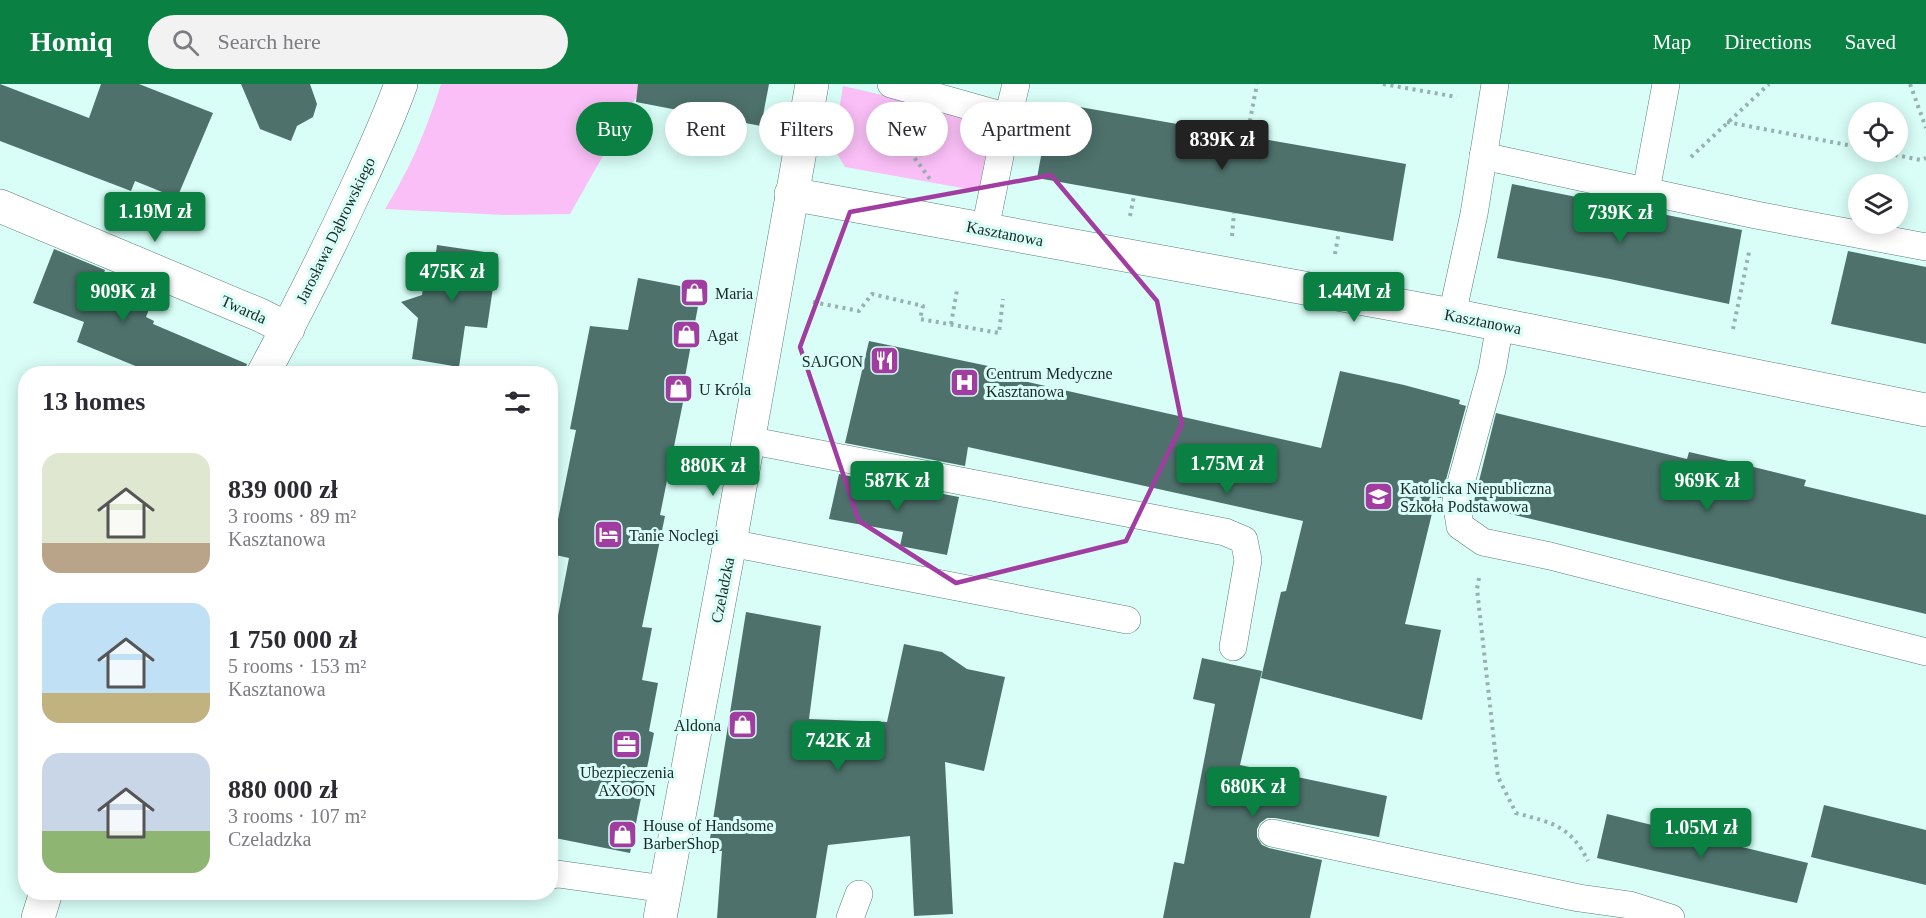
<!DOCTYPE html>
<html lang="en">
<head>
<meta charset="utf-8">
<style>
	:root { --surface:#fff; --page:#f2f2f3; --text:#2b2b33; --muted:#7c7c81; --accent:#0b8043 }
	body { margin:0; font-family:Georgia,serif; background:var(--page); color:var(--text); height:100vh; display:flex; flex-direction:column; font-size:22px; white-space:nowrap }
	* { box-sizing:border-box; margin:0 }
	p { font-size:20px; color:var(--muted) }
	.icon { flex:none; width:33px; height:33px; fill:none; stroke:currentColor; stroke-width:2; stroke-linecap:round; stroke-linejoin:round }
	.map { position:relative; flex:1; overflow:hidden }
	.panel { position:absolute; left:18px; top:282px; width:540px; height:534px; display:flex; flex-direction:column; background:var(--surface); border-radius:24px; box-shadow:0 3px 15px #0003 }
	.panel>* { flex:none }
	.banner { position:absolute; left:576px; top:18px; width:570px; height:54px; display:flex; gap:12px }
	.buttons { position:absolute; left:1848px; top:18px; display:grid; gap:12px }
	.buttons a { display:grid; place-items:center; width:60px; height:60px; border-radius:50%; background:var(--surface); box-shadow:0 3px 15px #0003; font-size:30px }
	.price { position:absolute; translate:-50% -51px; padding:0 14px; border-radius:6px; background:var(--accent); color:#fff; font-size:20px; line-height:39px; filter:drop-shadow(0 2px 3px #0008) }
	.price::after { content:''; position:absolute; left:50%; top:36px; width:18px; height:14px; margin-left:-9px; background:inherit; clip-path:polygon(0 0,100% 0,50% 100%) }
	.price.selected { background:#222; color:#fff }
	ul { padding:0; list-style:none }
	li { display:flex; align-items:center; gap:18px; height:150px; padding:0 24px }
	li span { display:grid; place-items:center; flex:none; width:168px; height:120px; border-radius:18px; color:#555 }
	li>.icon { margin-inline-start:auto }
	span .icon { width:72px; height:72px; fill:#fffc; stroke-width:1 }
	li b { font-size:26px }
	h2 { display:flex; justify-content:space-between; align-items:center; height:72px; padding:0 24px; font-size:26px }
	.chip { padding:0 21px; border-radius:27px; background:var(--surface); box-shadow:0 3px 15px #0003; font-size:21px; line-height:54px }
	.chip.selected { background:var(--accent); color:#fff }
	header { display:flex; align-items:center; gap:36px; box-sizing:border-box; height:84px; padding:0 30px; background:var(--accent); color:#fff }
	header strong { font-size:28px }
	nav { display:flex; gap:33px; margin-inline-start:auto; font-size:21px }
	.search { width:420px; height:54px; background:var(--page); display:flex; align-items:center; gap:15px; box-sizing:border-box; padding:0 21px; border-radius:33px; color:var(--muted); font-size:22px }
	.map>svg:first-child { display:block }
	.green { fill:#fabff7 }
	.building { fill:#4e716b }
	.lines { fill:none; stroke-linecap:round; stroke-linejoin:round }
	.lane-casing { stroke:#5a7d77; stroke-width:28 }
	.street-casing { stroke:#5a7d77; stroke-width:34 }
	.path { stroke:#95b2ad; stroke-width:4; stroke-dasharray:3 4.5; stroke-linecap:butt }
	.lane { stroke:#fff; stroke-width:27 }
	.street { stroke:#fff; stroke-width:33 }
	.marked { fill:none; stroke:#a13ca1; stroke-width:4.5; stroke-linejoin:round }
	.labels { text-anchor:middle; stroke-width:6; stroke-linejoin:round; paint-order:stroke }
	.street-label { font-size:16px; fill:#192725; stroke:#d8fef7 }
	.poi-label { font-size:16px; fill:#192725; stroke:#d8fef7; text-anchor:start }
</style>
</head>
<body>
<header>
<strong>Homiq</strong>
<div class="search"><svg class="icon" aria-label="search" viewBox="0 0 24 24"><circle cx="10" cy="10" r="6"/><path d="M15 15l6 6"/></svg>Search here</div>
<nav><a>Map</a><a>Directions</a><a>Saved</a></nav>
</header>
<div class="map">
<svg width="1926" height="834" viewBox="0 0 1926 834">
	<rect width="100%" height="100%" fill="#d8fef7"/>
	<g class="green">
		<path d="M441 0H646L634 17 570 130 504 131 385 125C411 83 426 47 441 0Z"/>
		<path d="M843 2 992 36 979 107 845 83 833 63Z"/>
	</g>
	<g class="building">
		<path d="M0 0 89 34 101 0H139L213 29 177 114 135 97 131 107 0 57Z"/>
		<path d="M241 0H310L317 20 313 33 297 42 291 57 260 45Z"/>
		<path d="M638 0H769L761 42 636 18Z"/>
		<path d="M1051 18 1406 80 1393 157 1037 94Z"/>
		<path d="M1512 100 1742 146 1729 220 1610 195 1497 174Z"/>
		<path d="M437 161 498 170 487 244 465 242 459 283 412 275 418 234 401 218 422 211 424 196H432Z"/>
		<path d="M54 165 105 186 100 199 151 220 146 233 154 237 153 240 247 280 244 290H155L77 258 84 238 33 219Z"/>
		<path d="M1848 167 1926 183V260L1831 240Z"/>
		<path d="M638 194 701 206 685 293 688 294 660 431 665 432 642 543 652 544 642 596 658 599 649 647 654 649 630 769 550 753V543L556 542 569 474 551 470 576 346 570 345 590 242 628 246Z"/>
		<path d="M869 257 1021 289 1019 296 1321 364 1340 287 1404 301 1460 316 1459 320 1466 322 1441 414 1436 413 1405 540 1441 546 1422 636 1261 594 1281 508 1286 507 1303 437 968 363 965 382 845 359Z"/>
		<path d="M1496 329 1687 375 1689 368 1733 378 1806 396 1804 402 1926 431V530L1473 421Z"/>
		<path d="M839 390 959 413 947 471 900 462 903 448 829 435Z"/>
		<path d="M746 528 821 542 809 635 887 638 904 560 942 568 967 585 1005 593 984 687 945 678 953 830 914 832 910 752 828 761 816 834H717L722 767H708Z"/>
		<path d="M1202 574 1262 587 1240 681 1387 712 1379 753 1275 734H1267L1260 739 1257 745V753L1262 761 1269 764 1322 776 1310 834H1163L1174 778 1184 780 1215 620 1193 615Z"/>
		<path d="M1824 721 1926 746V801L1811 773Z"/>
		<path d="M1607 730 1808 779 1797 819 1597 774Z"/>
	</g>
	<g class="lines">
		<defs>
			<g id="lane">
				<path d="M891 0 1008 33 1016 0"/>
				<path d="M1483 72 1756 131 1926 163"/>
				<path d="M1646 107 1666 0"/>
				<path d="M985 145 1008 33"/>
				<path d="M1452 231 1474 130 1495 0"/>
				<path d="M1500 240 1492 286 1456 417 1460 442 1483 458 1550 472 1926 568"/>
				<path d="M748 356 1225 448 1244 456 1248 476 1233 563"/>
				<path d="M730 459 1127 536"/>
				<path d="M1272 749 1579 814 1630 821 1671 834"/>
				<path d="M550 791 558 790 665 805"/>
				<path d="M850 834 859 810"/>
			</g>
			<g id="street">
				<path d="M791 110 1452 231 1926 326"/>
				<path d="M0 122 260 231 288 245"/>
				<path d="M263 290C296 229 327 168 356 105 372 71 388 36 401 0"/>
				<path d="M38 834 46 808"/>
				<path d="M660 834 730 459 812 0"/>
			</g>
		</defs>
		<use href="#lane" class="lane-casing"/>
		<use href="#street" class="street-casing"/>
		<g class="path">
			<path d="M1383 0 1457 13"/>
			<path d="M1910 0 1926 44"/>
			<path d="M888 38 930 95"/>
			<path d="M1727 38 1858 63"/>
			<path d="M1247 52 1257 0"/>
			<path d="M1880 68 1921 76 1926 74"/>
			<path d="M1691 73 1769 0"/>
			<path d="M1130 132 1134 112"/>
			<path d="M1232 152 1234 129"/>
			<path d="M1335 170 1339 147"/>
			<path d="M813 218 859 227 872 210 923 222 920 235 999 249 1003 215"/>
			<path d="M951 240 957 206"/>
			<path d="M1733 245 1749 168"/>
			<path d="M1479 494 1477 505 1498 693 1516 729C1552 739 1570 741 1588 777"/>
		</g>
		<use href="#lane" class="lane"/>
		<use href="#street" class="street"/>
	</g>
	<path class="marked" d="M1051 91 1157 217 1182 340 1126 457 956 499 859 437 800 263 850 128Z"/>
	<defs>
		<symbol id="shop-square" viewBox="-11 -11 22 22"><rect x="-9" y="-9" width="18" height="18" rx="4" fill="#a13ca1" stroke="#d8fef7"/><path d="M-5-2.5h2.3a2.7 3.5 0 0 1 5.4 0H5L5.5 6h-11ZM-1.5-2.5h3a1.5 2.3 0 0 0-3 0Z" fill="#fff"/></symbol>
		<symbol id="restaurant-square" viewBox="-11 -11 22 22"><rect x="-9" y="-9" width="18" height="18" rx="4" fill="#a13ca1" stroke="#d8fef7"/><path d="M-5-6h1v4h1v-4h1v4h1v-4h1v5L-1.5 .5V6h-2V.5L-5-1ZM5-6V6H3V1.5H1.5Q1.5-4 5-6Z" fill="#fff"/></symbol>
		<symbol id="hospital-square" viewBox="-11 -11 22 22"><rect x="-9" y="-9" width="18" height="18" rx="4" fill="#a13ca1" stroke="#d8fef7"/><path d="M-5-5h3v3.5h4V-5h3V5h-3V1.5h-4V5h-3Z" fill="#fff"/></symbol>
		<symbol id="school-square" viewBox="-11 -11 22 22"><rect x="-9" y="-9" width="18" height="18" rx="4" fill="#a13ca1" stroke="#d8fef7"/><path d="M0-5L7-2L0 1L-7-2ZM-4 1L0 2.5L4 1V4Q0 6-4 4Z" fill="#fff"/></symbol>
		<symbol id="hotel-square" viewBox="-11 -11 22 22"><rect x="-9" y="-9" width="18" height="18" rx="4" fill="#a13ca1" stroke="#d8fef7"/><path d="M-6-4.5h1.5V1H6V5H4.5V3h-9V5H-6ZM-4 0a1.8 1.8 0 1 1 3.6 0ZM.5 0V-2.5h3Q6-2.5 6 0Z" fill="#fff"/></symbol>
		<symbol id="office-square" viewBox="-11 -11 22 22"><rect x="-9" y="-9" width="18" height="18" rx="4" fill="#a13ca1" stroke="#d8fef7"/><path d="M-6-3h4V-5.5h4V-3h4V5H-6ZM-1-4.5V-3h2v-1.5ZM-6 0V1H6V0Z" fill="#fff"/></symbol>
	</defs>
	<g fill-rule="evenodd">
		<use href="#shop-square" x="678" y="192" width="33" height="33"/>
		<use href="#shop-square" x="670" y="234" width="33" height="33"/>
		<use href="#restaurant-square" x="868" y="260" width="33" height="33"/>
		<use href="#hospital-square" x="948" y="282" width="33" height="33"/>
		<use href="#shop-square" x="662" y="288" width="33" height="33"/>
		<use href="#school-square" x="1362" y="396" width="33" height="33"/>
		<use href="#hotel-square" x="592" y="434" width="33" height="33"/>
		<use href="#shop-square" x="726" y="624" width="33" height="33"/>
		<use href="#office-square" x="610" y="644" width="33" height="33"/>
		<use href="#shop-square" x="606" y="734" width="33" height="33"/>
	</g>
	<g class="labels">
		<g class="street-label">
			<text transform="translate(335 146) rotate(-64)" y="6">Jarosława Dąbrowskiego</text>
			<text transform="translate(1005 149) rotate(11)" y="6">Kasztanowa</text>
			<text transform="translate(244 225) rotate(24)" y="6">Twarda</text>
			<text transform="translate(1483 237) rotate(11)" y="6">Kasztanowa</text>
			<text transform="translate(722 506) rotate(-79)" y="6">Czeladzka</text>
		</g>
		<g class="poi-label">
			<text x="715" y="215">Maria</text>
			<text x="707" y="257">Agat</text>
			<text x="863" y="283" text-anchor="end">SAJGON</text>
			<text x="986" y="295">Centrum Medyczne<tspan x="986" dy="18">Kasztanowa</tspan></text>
			<text x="699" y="311">U Króla</text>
			<text x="1400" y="410">Katolicka Niepubliczna<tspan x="1400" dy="18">Szkoła Podstawowa</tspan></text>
			<text x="629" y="457">Tanie Noclegi</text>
			<text x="721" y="647" text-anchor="end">Aldona</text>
			<text x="627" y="694" text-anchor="middle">Ubezpieczenia<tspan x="627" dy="18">AXOON</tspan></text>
			<text x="643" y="747">House of Handsome<tspan x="643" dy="18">BarberShop</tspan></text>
		</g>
	</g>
</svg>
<div class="buttons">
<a><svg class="icon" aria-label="locate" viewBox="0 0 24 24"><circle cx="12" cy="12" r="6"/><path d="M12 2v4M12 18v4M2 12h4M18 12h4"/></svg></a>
<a><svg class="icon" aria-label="layers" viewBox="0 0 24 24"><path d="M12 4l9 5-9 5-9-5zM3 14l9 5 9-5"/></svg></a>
</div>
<b class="price selected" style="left:1222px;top:87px">839K zł</b>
<b class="price" style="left:155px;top:159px">1.19M zł</b>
<b class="price" style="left:1620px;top:160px">739K zł</b>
<b class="price" style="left:452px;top:219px">475K zł</b>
<b class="price" style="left:123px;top:239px">909K zł</b>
<b class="price" style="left:1354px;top:239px">1.44M zł</b>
<b class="price" style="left:1227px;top:411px">1.75M zł</b>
<b class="price" style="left:713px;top:413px">880K zł</b>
<b class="price" style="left:897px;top:428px">587K zł</b>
<b class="price" style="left:1707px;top:428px">969K zł</b>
<b class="price" style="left:838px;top:688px">742K zł</b>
<b class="price" style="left:1253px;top:734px">680K zł</b>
<b class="price" style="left:1701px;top:775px">1.05M zł</b>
<div class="banner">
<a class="chip selected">Buy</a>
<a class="chip">Rent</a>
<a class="chip">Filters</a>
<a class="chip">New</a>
<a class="chip">Apartment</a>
</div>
<section class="panel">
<h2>13 homes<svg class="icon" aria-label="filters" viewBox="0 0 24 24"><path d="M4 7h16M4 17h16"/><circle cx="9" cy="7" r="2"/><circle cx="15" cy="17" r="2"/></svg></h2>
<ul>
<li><span style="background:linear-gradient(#dfe7d0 75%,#b9a48a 0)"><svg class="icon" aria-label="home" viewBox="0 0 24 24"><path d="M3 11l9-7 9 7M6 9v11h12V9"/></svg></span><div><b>839 000 zł</b><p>3 rooms · 89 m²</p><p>Kasztanowa</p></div></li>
<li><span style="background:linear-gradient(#bfe0f5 75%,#c2b280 0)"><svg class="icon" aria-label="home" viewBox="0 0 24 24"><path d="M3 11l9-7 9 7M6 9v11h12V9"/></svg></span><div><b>1 750 000 zł</b><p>5 rooms · 153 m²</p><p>Kasztanowa</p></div></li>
<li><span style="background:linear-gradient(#c9d6e8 65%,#8fb573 0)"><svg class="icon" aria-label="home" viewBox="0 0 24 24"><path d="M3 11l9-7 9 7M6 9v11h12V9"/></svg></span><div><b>880 000 zł</b><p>3 rooms · 107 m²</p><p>Czeladzka</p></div></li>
</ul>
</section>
</div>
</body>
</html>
